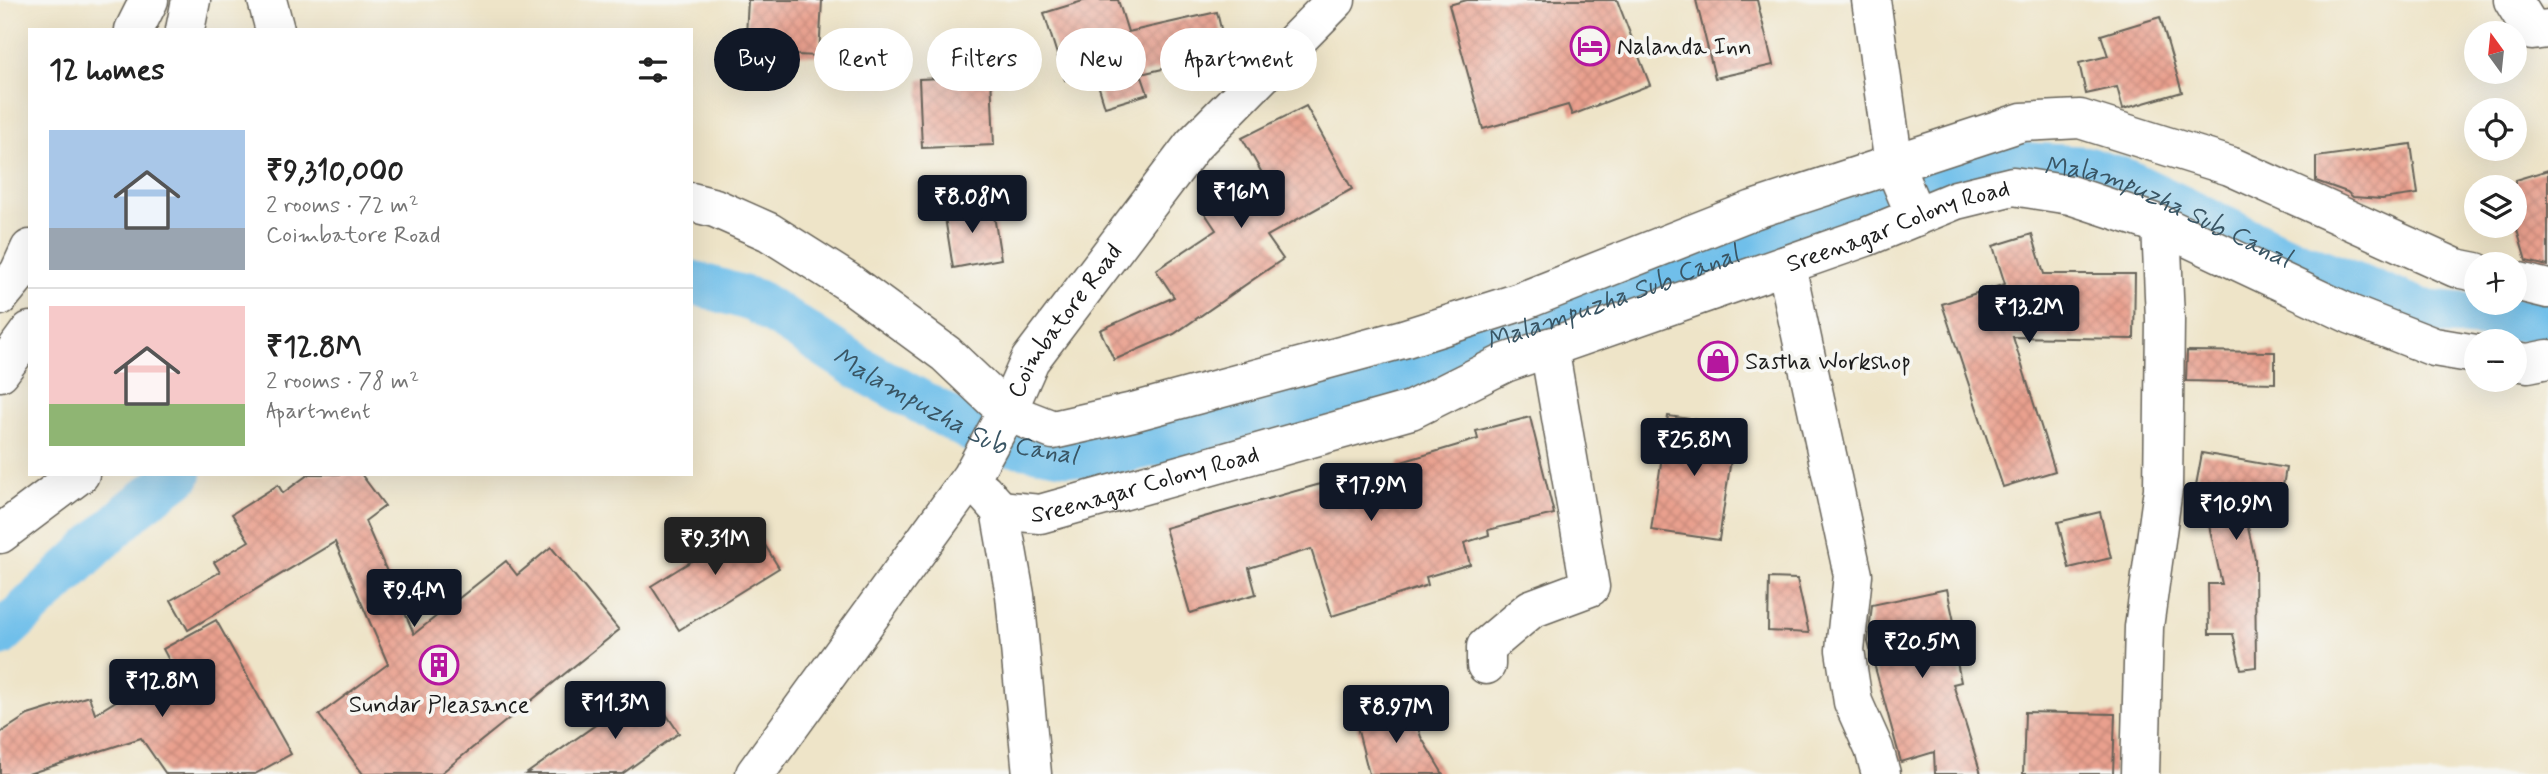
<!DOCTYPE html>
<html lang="en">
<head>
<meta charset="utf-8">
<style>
	:root { --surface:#fff; --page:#f6f6f6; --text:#222; --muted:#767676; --line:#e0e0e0; --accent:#111827 }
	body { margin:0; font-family:Mynerve,sans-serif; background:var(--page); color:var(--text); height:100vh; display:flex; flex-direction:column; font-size:26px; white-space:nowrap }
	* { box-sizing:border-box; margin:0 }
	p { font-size:23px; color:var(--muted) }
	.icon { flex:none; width:38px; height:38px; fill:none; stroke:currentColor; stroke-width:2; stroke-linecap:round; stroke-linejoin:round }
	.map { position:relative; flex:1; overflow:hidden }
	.panel { position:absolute; left:28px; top:28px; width:665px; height:448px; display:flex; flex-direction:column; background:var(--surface); border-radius:0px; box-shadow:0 7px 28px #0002 }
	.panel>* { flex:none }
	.banner { position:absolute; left:714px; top:28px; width:665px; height:63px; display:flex; gap:14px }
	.needle { width:46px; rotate:345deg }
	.fabs { position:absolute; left:2464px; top:21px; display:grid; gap:14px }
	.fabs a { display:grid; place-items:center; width:63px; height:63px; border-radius:50%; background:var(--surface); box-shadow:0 7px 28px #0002; font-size:35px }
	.price { position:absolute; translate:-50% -60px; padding:0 16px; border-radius:7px; background:var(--accent); color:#fff; font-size:23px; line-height:46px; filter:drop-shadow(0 2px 4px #0008) }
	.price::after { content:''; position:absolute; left:50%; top:42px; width:21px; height:16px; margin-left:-10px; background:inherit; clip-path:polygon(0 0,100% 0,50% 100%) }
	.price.on { background:#222; color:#fff }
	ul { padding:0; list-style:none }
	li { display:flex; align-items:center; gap:21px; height:175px; padding:0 21px }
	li+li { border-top:2px solid var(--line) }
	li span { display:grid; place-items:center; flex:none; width:196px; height:140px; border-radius:0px; color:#555 }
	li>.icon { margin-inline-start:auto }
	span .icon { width:84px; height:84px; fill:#fffc; stroke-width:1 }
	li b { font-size:30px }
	h2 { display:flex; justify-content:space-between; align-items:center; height:84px; padding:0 21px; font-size:30px }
	.tag { padding:0 24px; border-radius:32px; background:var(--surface); box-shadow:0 7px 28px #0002; font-size:24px; line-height:63px }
	.tag.on { background:var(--accent); color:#fff }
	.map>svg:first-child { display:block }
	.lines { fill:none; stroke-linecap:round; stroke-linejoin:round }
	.canal { stroke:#6fbfea; stroke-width:44 }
	.building { fill:url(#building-cross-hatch) }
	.street-casing { stroke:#666258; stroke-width:41 }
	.secondary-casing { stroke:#666258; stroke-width:41 }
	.street { stroke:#fff; stroke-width:38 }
	.secondary { stroke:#fff; stroke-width:38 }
	.labels { text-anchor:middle; stroke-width:7; stroke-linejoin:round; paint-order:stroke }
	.poi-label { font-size:24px; fill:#1c1c1c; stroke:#f6f6f2; text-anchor:start }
	.street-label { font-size:24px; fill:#1c1c1c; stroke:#f6f6f2 }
	.water-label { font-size:26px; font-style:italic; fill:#395564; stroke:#f6f6f2 }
</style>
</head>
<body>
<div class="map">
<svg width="2548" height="774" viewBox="0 0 2548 774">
	<defs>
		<pattern id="building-cross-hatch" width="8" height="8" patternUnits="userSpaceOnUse" patternTransform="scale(1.75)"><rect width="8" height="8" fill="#e9a08e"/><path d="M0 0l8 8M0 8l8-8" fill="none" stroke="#c7897a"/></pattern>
	</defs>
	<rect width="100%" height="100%" fill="#f6f6f2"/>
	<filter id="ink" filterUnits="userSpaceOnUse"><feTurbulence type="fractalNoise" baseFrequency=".0143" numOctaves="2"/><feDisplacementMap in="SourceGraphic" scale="14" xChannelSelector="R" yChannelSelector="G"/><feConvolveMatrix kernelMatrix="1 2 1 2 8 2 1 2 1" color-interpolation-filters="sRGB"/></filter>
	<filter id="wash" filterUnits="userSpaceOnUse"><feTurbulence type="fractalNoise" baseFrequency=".00686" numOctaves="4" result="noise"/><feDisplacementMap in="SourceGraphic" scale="28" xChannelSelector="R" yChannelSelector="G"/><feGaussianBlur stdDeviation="1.57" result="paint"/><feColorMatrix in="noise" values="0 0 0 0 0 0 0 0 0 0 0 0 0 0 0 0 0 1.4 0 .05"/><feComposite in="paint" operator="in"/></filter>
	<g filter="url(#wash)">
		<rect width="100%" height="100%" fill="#eee4c8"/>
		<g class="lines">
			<g class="canal">
				<path id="s1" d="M691 282 756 301 858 367 991 441 1097 458 1211 431 1378 379 1653 284 1866 203 1992 162 2085 168 2127 181 2278 254 2423 311 2548 322"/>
				<path d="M0 635 135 508 180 474"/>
			</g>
		</g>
		<g id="blocks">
			<g class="building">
				<path d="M748 0H822L819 56 745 53Z"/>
				<path d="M1086 0H1118L1128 32 1217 12 1227 54 1141 74 1148 94 1105 107 1094 71 1065 80 1044 13Z"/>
				<path d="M1467 0H1617L1650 85 1572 115 1568 105 1483 129 1449 5Z"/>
				<path d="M1696 0H1757L1773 65 1715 78Z"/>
				<path d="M2160 17 2182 92 2123 109 2117 87 2086 94 2079 63 2108 56 2101 35Z"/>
				<path d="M991 76 994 145 922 148 919 79Z"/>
				<path d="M1306 106 1352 189 1267 236 1283 259 1174 334 1114 360 1100 330 1174 297 1156 270 1216 230 1204 212 1262 173 1242 138Z"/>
				<path d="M2411 144 2418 194 2382 199 2353 197 2347 192 2316 181V157Z"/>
				<path d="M2548 170V266L2526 261 2515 223V180Z"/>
				<path d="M992 203 1001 259 953 268 944 211Z"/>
				<path d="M2032 234 2044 274H2135L2134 339 2013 337 2055 471 2003 487 1942 304 2005 284 1993 246Z"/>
				<path d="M2187 351 2275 352V383L2186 381Z"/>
				<path d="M1668 416 1736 425 1719 540 1651 530Z"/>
				<path d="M1530 417 1554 514 1488 530 1489 535 1464 543 1470 564 1426 577 1428 585 1332 616 1311 549 1249 568 1256 594 1190 613 1165 528 1317 485 1398 466V463L1478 439 1476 431Z"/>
				<path d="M2202 453 2286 468 2279 511 2243 505 2255 559 2256 667 2241 669 2233 634H2209L2208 584H2222L2203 498 2194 496Z"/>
				<path d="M309 474H361L385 506 365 521 414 634 506 561 517 575 551 547 619 630 440 774H363L319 715 388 664 335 542 188 630 171 600 220 572 214 562 249 541 232 514 278 485 283 493Z"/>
				<path d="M2100 512 2111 558 2069 568 2058 522Z"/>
				<path d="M752 524 779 568 679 630 651 586Z"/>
				<path d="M1769 578 1797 579 1809 633 1768 631Z"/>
				<path d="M1947 589 1956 631 1951 632 1961 682 1953 684 1981 774H1935L1934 752 1901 762 1868 642 1872 605Z"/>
				<path d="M216 620 291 754 255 774H166L141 738 28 774H0V733L28 715 89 696 95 714 172 666 163 649Z"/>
				<path d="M648 688 679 733 622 774H526Z"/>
				<path d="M1410 704 1421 737 1443 774H1369L1356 723Z"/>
				<path d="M2025 712 2115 714 2113 774H2023Z"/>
			</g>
		</g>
	</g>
	<g filter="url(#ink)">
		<use href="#blocks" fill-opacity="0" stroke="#666258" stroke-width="2"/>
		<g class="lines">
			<defs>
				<g id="street">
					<path d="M267 0 275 30"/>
					<path d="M1871 0 1894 165 1916 217"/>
					<path d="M2513 0 2532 31 2548 29"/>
					<path d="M691 202 715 208 769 232 848 282 946 354 1007 412 1053 430 1133 412 1403 339 1520 302 1753 210 2022 122 2080 119 2230 166 2456 268 2476 272"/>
					<path d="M1786 265 1853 575 1845 650 1853 702 1874 749 1881 774"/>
					<path d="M2515 281 2548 289"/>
					<path d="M2515 361 2528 363 2548 359"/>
					<path d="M983 491 1000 510 1015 595 1032 774"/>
					<path id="s2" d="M1000 510 1040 514 1411 410 1505 363 1866 237 1956 200 2013 186 2070 195 2161 225 2352 315 2434 347 2476 354"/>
					<path d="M0 534 80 474"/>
					<path d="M1486 665V647L1531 609 1590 587 1549 347"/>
					<path d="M2140 774 2144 627 2163 489 2165 319 2161 225"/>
				</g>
				<g id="secondary">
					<path d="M134 30 149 0"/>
					<path d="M185 30 191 0"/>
					<path d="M0 296 19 273 30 249"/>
					<path d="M0 372 30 331"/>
					<path id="s3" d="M755 774 971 477 1007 412 1030 360 1193 145 1336 0"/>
				</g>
			</defs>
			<use href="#street" class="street-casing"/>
			<use href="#secondary" class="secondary-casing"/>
			<use href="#street" class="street"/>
			<use href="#secondary" class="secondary"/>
		</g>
	</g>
	<defs>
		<symbol id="hotel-ring" viewBox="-11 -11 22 22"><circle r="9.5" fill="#f6f6f2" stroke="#b5179e" stroke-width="1.5"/><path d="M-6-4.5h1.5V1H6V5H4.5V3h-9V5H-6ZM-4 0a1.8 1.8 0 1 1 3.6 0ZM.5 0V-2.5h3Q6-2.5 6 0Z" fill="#b5179e"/></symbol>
		<symbol id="shop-ring" viewBox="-11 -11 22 22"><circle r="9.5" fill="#f6f6f2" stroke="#b5179e" stroke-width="1.5"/><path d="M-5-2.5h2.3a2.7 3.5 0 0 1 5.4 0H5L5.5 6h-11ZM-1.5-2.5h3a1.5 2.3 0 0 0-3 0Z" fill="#b5179e"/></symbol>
		<symbol id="building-ring" viewBox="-11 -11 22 22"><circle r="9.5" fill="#f6f6f2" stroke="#b5179e" stroke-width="1.5"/><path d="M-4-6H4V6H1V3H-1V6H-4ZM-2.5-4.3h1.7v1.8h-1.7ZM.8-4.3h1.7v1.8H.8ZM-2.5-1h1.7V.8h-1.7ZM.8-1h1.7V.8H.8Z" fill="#b5179e"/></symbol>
	</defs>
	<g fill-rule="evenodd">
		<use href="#hotel-ring" x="1568" y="24" width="44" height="44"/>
		<use href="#shop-ring" x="1696" y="339" width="44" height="44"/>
		<use href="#building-ring" x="417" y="643" width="44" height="44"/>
	</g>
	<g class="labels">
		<g class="poi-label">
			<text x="1617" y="54">Nalanda Inn</text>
			<text x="1745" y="369">Sastha Workshop</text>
			<text x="439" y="712" text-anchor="middle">Sundar Pleasance</text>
		</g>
		<g class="street-label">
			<text dy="8" stroke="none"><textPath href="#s2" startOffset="947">Sreenagar Colony Road</textPath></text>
			<text dy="8" stroke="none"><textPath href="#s3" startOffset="550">Coimbatore Road</textPath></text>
			<text dy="8" stroke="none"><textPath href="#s2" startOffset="149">Sreenagar Colony Road</textPath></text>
		</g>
		<g class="water-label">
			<text dy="9" stroke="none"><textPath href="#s1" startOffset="1577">Malampuzha Sub Canal</textPath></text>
			<text dy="9" stroke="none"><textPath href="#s1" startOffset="989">Malampuzha Sub Canal</textPath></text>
			<text dy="9" stroke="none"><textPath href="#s1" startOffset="296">Malampuzha Sub Canal</textPath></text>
		</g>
	</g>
</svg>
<div class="fabs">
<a><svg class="needle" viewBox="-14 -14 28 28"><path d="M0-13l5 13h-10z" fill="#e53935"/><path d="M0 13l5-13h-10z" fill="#767676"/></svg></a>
<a><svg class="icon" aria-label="locate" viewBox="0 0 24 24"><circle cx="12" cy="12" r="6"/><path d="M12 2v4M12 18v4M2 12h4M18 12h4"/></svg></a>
<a><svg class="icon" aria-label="layers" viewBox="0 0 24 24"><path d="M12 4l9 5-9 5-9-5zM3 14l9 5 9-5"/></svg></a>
<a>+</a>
<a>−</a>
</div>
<b class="price" style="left:1241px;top:230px">₹16M</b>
<b class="price" style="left:972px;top:235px">₹8.08M</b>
<b class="price" style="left:2029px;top:345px">₹13.2M</b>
<b class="price" style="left:1694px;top:478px">₹25.8M</b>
<b class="price" style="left:1371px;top:523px">₹17.9M</b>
<b class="price" style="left:2236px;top:542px">₹10.9M</b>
<b class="price on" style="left:715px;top:577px">₹9.31M</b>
<b class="price" style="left:414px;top:629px">₹9.4M</b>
<b class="price" style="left:1922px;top:680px">₹20.5M</b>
<b class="price" style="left:162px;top:719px">₹12.8M</b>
<b class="price" style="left:615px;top:741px">₹11.3M</b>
<b class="price" style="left:1396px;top:745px">₹8.97M</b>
<div class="banner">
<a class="tag on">Buy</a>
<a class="tag">Rent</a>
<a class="tag">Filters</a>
<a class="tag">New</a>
<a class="tag">Apartment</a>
</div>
<section class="panel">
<h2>12 homes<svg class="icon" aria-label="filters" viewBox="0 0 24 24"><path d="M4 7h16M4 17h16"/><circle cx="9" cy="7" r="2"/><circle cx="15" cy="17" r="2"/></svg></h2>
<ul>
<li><span style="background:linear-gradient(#a9c7e8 70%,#9aa5b1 0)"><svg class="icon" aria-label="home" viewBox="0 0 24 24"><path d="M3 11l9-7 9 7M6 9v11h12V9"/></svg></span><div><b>₹9,310,000</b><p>2 rooms · 72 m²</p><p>Coimbatore Road</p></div></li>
<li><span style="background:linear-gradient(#f6c9c9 70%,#8fb573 0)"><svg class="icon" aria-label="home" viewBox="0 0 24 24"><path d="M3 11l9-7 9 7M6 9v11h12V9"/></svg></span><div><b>₹12.8M</b><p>2 rooms · 78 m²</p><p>Apartment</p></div></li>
</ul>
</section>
</div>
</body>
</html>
